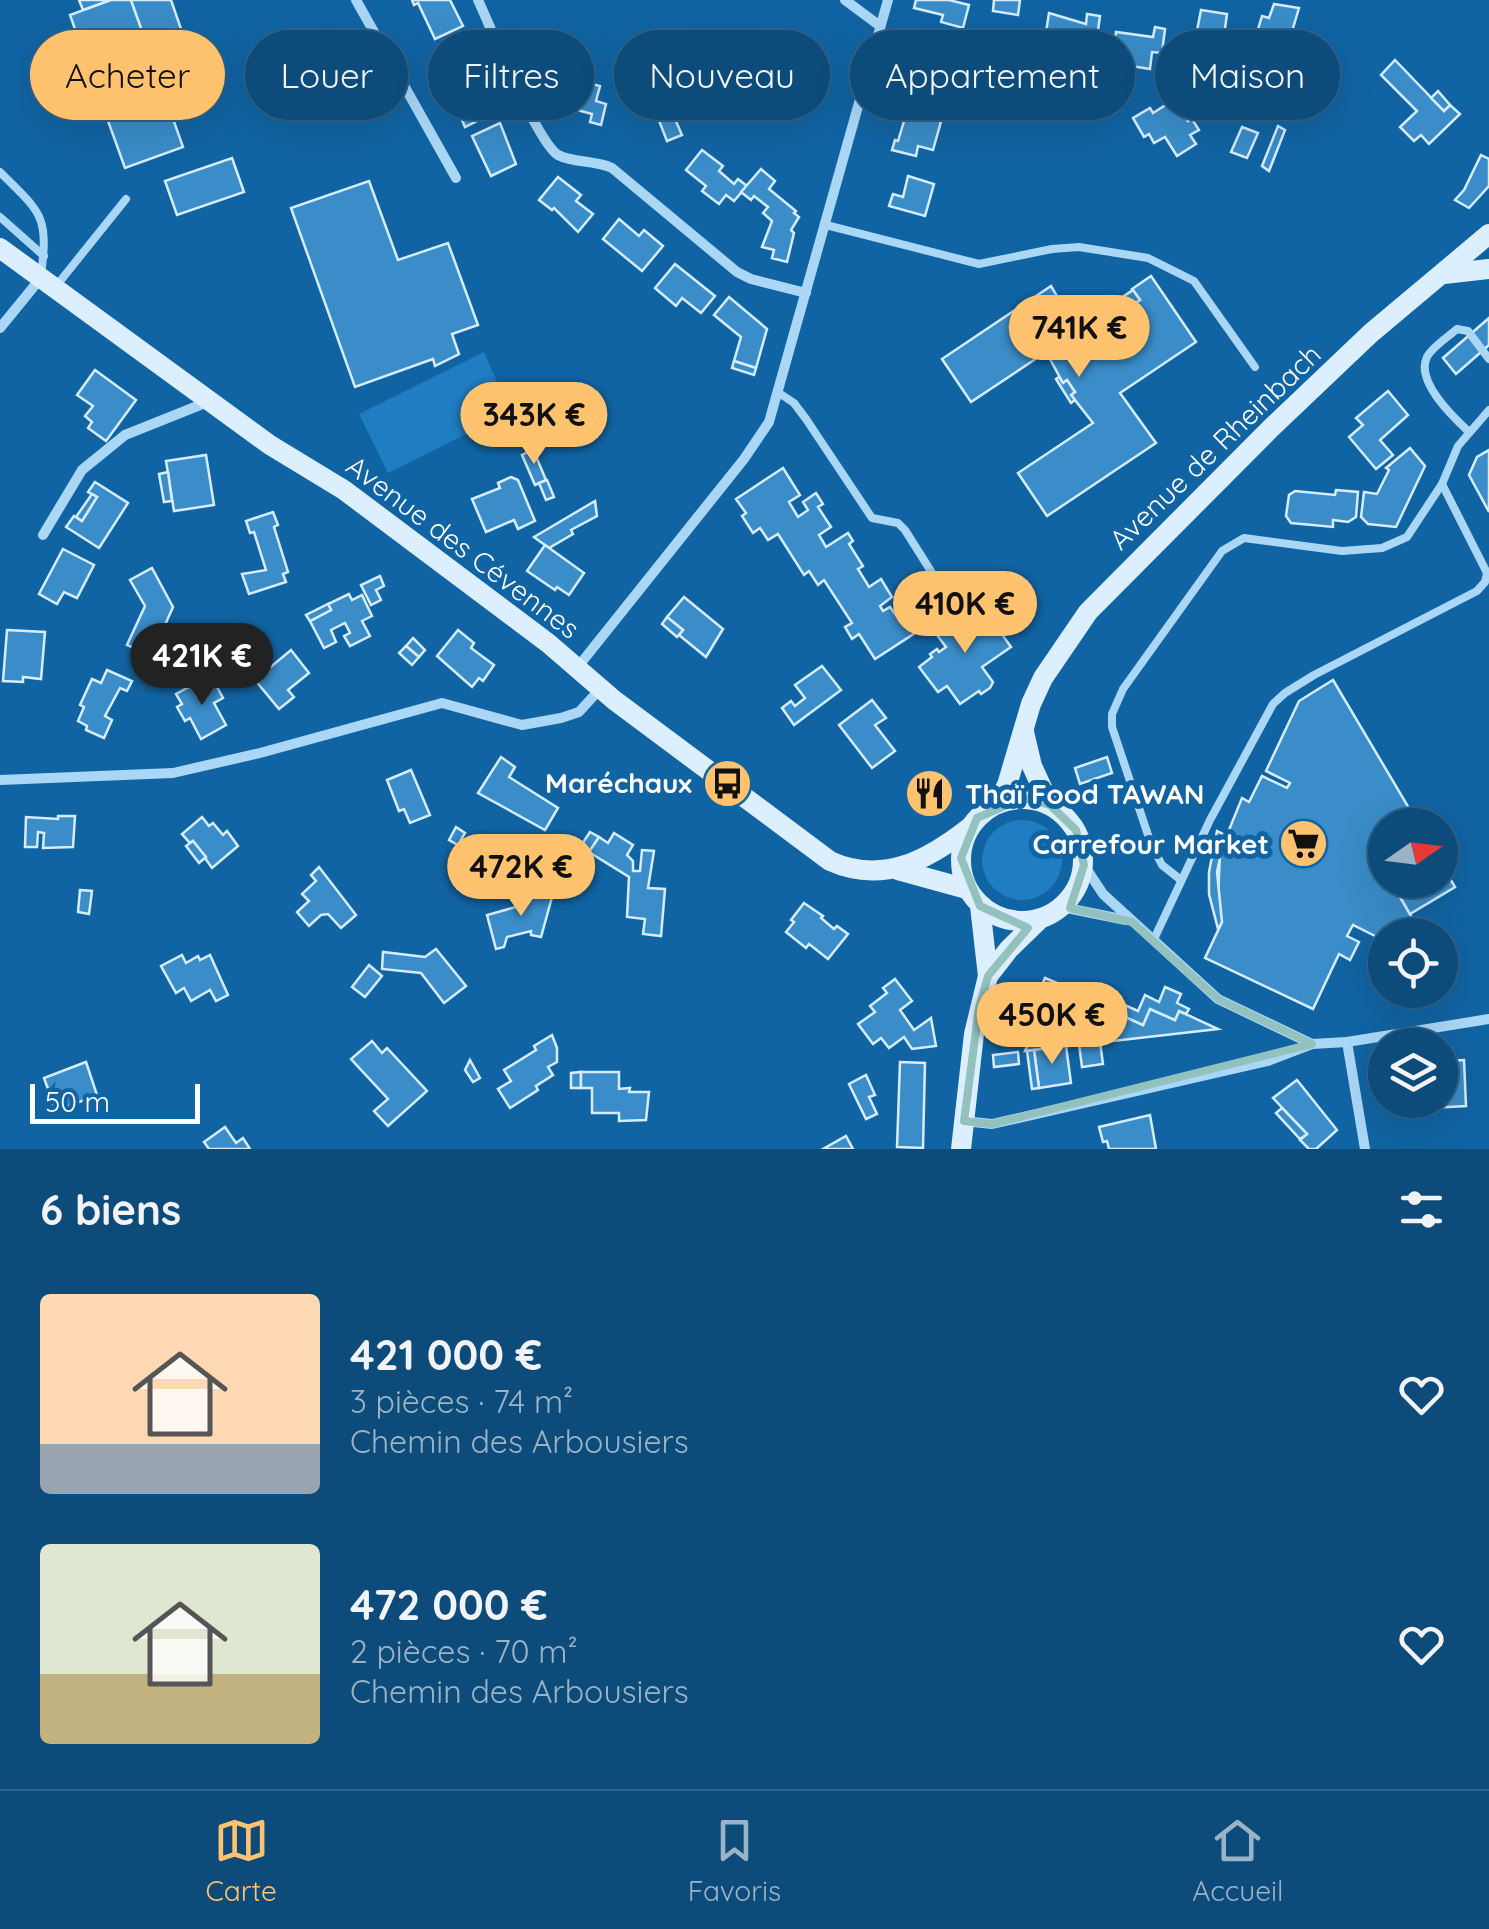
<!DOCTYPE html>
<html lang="fr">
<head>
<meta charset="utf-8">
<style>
	:root { --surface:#0d4b7a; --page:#1b5581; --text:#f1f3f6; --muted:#9ab3c7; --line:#2d638b; --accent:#ffc370 }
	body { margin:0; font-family:Quicksand,sans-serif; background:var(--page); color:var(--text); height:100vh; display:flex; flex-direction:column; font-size:38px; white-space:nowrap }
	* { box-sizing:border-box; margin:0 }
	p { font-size:32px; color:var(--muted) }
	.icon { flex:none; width:55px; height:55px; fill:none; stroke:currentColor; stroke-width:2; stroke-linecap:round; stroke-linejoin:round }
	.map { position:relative; height:1149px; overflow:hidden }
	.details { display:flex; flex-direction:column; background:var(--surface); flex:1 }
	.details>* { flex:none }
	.top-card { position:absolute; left:30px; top:30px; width:1430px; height:90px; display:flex; gap:20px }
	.needle { width:65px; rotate:76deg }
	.tools { position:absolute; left:1368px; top:808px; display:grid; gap:20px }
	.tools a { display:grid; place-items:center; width:90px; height:90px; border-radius:50%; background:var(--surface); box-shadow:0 10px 40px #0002,0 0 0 2px var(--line); font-size:50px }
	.scale { position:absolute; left:30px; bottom:25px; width:170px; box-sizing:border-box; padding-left:10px; border:5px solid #fff; border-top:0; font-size:28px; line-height:35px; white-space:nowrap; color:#fff; -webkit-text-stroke:8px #1164a3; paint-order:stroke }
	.price { position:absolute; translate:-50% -85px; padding:0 22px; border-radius:35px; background:var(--accent); color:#111; font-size:32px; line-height:65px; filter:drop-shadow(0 2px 5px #0008) }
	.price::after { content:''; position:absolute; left:50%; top:60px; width:30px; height:22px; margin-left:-15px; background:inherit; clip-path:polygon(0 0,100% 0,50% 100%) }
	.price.active { background:#222; color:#fff }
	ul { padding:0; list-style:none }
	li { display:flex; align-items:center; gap:30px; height:250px; padding:0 40px }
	li span { display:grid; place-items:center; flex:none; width:280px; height:200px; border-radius:10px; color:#555 }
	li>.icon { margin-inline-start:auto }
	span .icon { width:120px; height:120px; fill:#fffc; stroke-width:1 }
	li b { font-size:42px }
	h2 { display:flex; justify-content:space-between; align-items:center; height:120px; padding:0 40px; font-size:42px }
	.tag { padding:0 35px; border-radius:45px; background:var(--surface); box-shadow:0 10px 40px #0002,0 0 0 2px var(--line); font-size:35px; line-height:90px }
	.tag.active { background:var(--accent); color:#111 }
	.tab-bar { display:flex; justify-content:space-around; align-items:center; height:140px; border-top:2px solid var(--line); background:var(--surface); font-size:28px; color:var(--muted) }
	.tab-bar a { display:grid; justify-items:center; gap:5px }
	.tab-bar .active { color:var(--accent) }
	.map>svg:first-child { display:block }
	.green { fill:#207dc1 }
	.water { fill:#3e78a4; stroke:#9dd4f9; stroke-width:2.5 }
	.building { fill:#3a8dc9; stroke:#d5edfe; stroke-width:2.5 }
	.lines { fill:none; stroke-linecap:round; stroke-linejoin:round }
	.lane { stroke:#abd7f6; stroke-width:8 }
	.street { stroke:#abd7f6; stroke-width:10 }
	.secondary { stroke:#dceffe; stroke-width:20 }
	.marked { fill:none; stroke:#93c1be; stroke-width:8; stroke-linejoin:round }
	.labels { text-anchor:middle; stroke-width:10; stroke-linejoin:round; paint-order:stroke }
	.street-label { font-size:28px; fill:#fff; stroke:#1164a3 }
	.poi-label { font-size:28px; font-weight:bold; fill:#fff; stroke:#1164a3; text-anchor:end }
</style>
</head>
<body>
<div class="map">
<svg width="1489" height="1149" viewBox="0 0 1489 1149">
	<rect width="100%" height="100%" fill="#1164a3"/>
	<g class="green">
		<path d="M484 352 510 412 388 473 359 414Z"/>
		<circle cx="1022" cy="860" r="40"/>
	</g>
	<path class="water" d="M477 837 488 843 492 837 502 843 496 853 489 849 474 874 460 866Z"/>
	<g class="building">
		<path d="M79 0H111L83 10Z"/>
		<path d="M111 0H131L145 39 86 60 70 15Z"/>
		<path d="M131 0H171L188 49 153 62 183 147 125 168 86 60 145 39Z"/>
		<path d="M412 0H450L463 26 435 39 418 3 414 5Z"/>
		<path d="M916 0H949L969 5 963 28 941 22 943 15 914 8Z"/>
		<path d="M994 0H1020L1018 15 993 11Z"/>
		<path d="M1274 4 1299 8 1281 68 1249 59 1262 16 1269 18Z"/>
		<path d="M1201 10 1227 14 1219 72 1190 67Z"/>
		<path d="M1049 13 1086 24 1087 14 1100 16 1096 45 1084 43 1082 57 1043 51Z"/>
		<path d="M1155 27 1165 29 1162 53 1152 52 1150 69 1112 63 1116 32 1153 37Z"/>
		<path d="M482 60 495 88 474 99 483 118 465 127 444 78Z"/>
		<path d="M1395 60 1444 111 1450 105 1460 114 1429 144 1421 135 1414 141 1400 127 1417 111 1381 75Z"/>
		<path d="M955 72 978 78 968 114 932 105 938 84 951 87Z"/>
		<path d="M568 77 600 86 596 101 606 104 601 125 590 122 592 114 570 108 554 116 547 103 554 97 549 86Z"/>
		<path d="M644 77 665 91 657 100 672 112 682 135 667 141 658 118 649 111 646 115 635 106 646 92 637 84Z"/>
		<path d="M1438 91 1450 105 1444 111 1431 98Z"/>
		<path d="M1175 99 1188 121 1192 119 1199 130 1190 135 1196 144 1177 156 1165 137 1154 143 1149 134 1144 137 1133 118 1150 108 1153 113Z"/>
		<path d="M908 108 942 118 933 150 918 146 916 156 892 150 895 140 898 141Z"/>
		<path d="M500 123 516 164 491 176 472 136Z"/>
		<path d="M1278 126 1285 130 1269 171 1262 166Z"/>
		<path d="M1242 127 1258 133 1247 158 1231 152Z"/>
		<path d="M702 150 723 166 719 171 734 184 738 179 747 186 734 201 726 195 719 204 702 191 706 186 686 170Z"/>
		<path d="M1481 155 1489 159V186L1469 208 1455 200 1464 190Z"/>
		<path d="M232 158 244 192 177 215 165 181Z"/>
		<path d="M761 169 775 181 769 189 796 211 794 213 799 217 791 230 794 233 787 262 772 258 774 250 762 247 772 221 763 213 768 207 754 196 751 200 741 192Z"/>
		<path d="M908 176 934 184 925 216 889 206 893 194 903 197Z"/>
		<path d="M558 177 581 195 576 201 593 214 578 232 554 208 552 210 539 200Z"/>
		<path d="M369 181 398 260 448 243 478 325 452 334 459 354 435 366 433 359 355 387 291 208Z"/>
		<path d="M619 219 639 236 644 230 663 246 642 271 603 239Z"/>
		<path d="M675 264 715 296 701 313 682 298 676 306 655 288Z"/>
		<path d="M1151 276 1196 342 1120 393 1156 443 1047 516 1018 473 1093 423 1071 395 1075 392 1067 380 1063 383 1046 352 971 402 942 359 1051 286 1082 338 1140 300 1132 289Z"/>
		<path d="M1133 290 1140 300 1104 324 1097 314Z"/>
		<path d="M729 297 767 329 756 368 734 361 741 337 714 315Z"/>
		<path d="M1489 318V345L1456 374 1443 358Z"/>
		<path d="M734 361 756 368 754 375 732 368Z"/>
		<path d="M95 370 136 400 106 441 88 428 92 422 85 416 93 406 77 395Z"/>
		<path d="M1059 377 1063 383 1067 380 1075 392 1071 395 1075 400 1071 403 1056 379Z"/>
		<path d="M1388 391 1408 415 1380 440 1393 455 1376 469 1349 437 1363 425 1356 418Z"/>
		<path d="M1410 448 1425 466 1396 527 1368 524 1361 517 1364 492 1377 494 1389 470 1386 468Z"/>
		<path d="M533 449 546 480 535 485 522 455Z"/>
		<path d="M1489 450V512L1469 475 1477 457Z"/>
		<path d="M206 455 214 505 174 511 166 461Z"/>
		<path d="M783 468 800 495 789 502 798 517 808 510 803 502 816 493 823 504 818 507 831 527 819 535 826 547 848 533 853 541 849 544 863 566 858 569 869 587 881 579 892 597 880 606 883 611 890 607 898 618 903 614 915 633 875 659 859 634 852 639 845 627 852 623 824 580 818 585 809 571 804 575 778 534 768 540 760 528 753 533 742 516 746 513 736 499Z"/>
		<path d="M168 472 172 501 164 502 159 474Z"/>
		<path d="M511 477 518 480 535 521 518 529 514 520 486 532 472 499 500 488 498 483Z"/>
		<path d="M547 480 554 497 546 500 539 483Z"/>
		<path d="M95 482 128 503 99 548 66 527 74 516 82 521 97 497 88 492Z"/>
		<path d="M1336 490 1358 492 1356 517 1348 522 1333 520V527L1291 523 1286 516 1289 495 1295 491 1335 495Z"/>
		<path d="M92 494 97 497 82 521 76 517Z"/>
		<path d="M595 501 597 516 571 530 573 534 549 548 534 537Z"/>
		<path d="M273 512 278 525 274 527 288 572 283 574 286 582 249 594 242 574 266 570 254 532 250 533 246 521Z"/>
		<path d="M545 545 584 573 569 595 557 587 555 590 527 571Z"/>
		<path d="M63 549 94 565 77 598 64 592 57 604 39 594Z"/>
		<path d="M152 568 173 607 151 656 127 645 145 606 130 580Z"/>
		<path d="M380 576 384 586 376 590 381 600 371 605 361 585Z"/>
		<path d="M349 594 352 600 362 595 372 616 362 621 370 636 350 646 344 636 350 633 345 623 331 630 336 642 324 648 310 621 331 610 328 604Z"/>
		<path d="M684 597 723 629 706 657 679 635 683 630 667 617Z"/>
		<path d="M328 604 331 610 310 621 306 615Z"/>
		<path d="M973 608 982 621 989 616 1011 647 982 667 993 682 990 688 981 694 979 691 960 704 947 686 938 692 919 667 932 657 930 654 937 649 939 652 946 647 937 635Z"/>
		<path d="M667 617 683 630 677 637 662 624Z"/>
		<path d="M7 630 45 632 41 679 23 677V682L3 681Z"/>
		<path d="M458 630 474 643 471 648 494 665 483 681 479 678 472 687 437 656Z"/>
		<path d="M413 638 425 650 419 657 406 646Z"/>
		<path d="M406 646 419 657 412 665 399 653Z"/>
		<path d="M291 650 309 673 288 690 294 697 279 709 255 680Z"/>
		<path d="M822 666 841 690 794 725 782 708 791 701 795 706 805 698 795 685Z"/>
		<path d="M107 670 132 681 127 691 120 688 105 716 112 720 104 738 86 730 87 726 78 721 84 707 80 705 92 679 101 683Z"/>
		<path d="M211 676 223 698 214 703 226 725 201 739 190 718 185 721 177 707 182 704 176 694 191 686 197 696 206 691 201 681Z"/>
		<path d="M1333 680 1419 825H1385V880H1429L1400 897 1422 935H1385V941L1353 925 1347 936 1359 942 1350 960 1339 954 1313 1009 1205 958 1222 922 1218 900 1220 852 1242 798 1249 802 1262 776 1287 788 1290 783 1266 771 1299 701Z"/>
		<path d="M872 700 886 718 875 725 895 751 872 768 839 725Z"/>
		<path d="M501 757 515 767 509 777 558 808 545 830 478 793Z"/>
		<path d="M1107 757 1112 773 1080 784 1075 768Z"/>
		<path d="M411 770 430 815 410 823 404 809 399 811 387 780Z"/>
		<path d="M58 816H75L73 847 43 848 44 833 38 832 37 847H25L26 817 58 819Z"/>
		<path d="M202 817 209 826 213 823 223 835 227 831 238 846 212 868 193 841 190 843 182 834Z"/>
		<path d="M456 827 465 833 458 845 449 840Z"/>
		<path d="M1217 831 1225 835 1217 872 1222 922 1218 929 1209 894V872Z"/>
		<path d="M590 832 599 837 589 852 580 847Z"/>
		<path d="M614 833 633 845 627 855 633 861V871H640L642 850 654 851 648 888 665 889 661 936 643 934 645 919 627 917 629 877 589 852 599 837 608 843Z"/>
		<path d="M193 841 206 857 199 863 186 846Z"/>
		<path d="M319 867 356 915 341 928 328 914 321 915 309 926 297 912 309 901 302 894 316 881 311 875Z"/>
		<path d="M1445 870 1455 887 1410 914 1400 897 1429 880H1440V873Z"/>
		<path d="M80 890 92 891 89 914 78 912Z"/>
		<path d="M527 890 552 897 541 937 531 935V931L507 937 504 947 496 949 487 915 523 905Z"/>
		<path d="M804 903 823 916 821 918 834 929 837 926 848 934 828 959 809 944 806 948 786 932 794 922 791 920Z"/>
		<path d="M436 949 466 986 444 1003 421 973 382 969 383 952 425 957Z"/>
		<path d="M182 955 186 963 198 956 200 960 210 955 228 995 216 1001 210 990 191 1001 184 988 176 993 161 966Z"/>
		<path d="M369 965 382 976 365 997 352 987Z"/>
		<path d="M1045 978 1076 991 1072 1000 1062 1002 1056 1016 1060 1025 1071 1030 1078 1015 1112 1029 1119 1014 1143 1025 1150 1009 1175 1020 1179 1011 1218 1029 1025 1051 1035 1029 1030 1027 1038 1008 1033 1006Z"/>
		<path d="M895 979 912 1001 900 1010 914 1030 931 1018 936 1046 912 1049 904 1037 889 1048 881 1038 873 1044 858 1024 875 1012 870 1006 887 993 883 988Z"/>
		<path d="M1165 987 1181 994 1177 1003 1189 1009 1186 1014 1179 1011 1175 1020 1150 1009 1143 1025 1119 1014 1112 1029 1078 1015 1074 1022 1064 1017 1060 1025 1056 1016 1062 1002 1072 1000 1092 1008 1098 993 1138 1011 1145 995 1159 1002Z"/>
		<path d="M552 1035 557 1048V1062L548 1067 553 1075 536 1086 538 1090 510 1108 498 1089 511 1081 504 1070 536 1050 534 1046Z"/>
		<path d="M372 1041 382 1053 387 1048 427 1091 388 1126 374 1111 388 1099 351 1059Z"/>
		<path d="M1100 1042 1103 1064 1082 1067 1079 1044Z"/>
		<path d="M1066 1046 1071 1083 1039 1088 1034 1050Z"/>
		<path d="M1034 1050 1039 1088 1032 1089 1027 1051Z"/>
		<path d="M1018 1052 1019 1064 994 1067 993 1055Z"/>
		<path d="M470 1060 480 1078 473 1082 465 1070Z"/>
		<path d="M1464 1060 1466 1106 1431 1108 1430 1100H1440V1061Z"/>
		<path d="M86 1062 97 1095 56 1111 44 1078Z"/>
		<path d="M900 1062 925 1063 923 1148 897 1147Z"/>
		<path d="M581 1072V1088H571V1073Z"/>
		<path d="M581 1072H619V1089L630 1088 629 1092H649L646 1120 619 1121V1113H592V1088H581Z"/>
		<path d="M866 1075 875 1095 869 1097 877 1114 866 1119 849 1084Z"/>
		<path d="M1297 1080 1337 1130 1316 1149H1309L1300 1140 1307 1134 1273 1098Z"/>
		<path d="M1282 1108 1307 1134 1300 1139 1276 1113Z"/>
		<path d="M1150 1115 1156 1149H1109L1107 1141 1103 1142 1099 1127Z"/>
		<path d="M225 1127 236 1143 243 1138 250 1149H209L204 1142Z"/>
		<path d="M846 1136 853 1149H823Z"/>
	</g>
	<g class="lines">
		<g class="lane">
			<path d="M0 172C41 213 49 215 41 275"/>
			<path d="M0 217 44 256"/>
			<path d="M826 225 979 264 1052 249 1079 247 1148 258 1194 281 1255 367"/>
			<path d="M57 285 126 199"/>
			<path d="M779 393 794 403 806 419 872 518 898 523 905 530 944 592"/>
			<path d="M1469 432C1453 417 1415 381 1427 357 1432 347 1448 337 1457 329L1468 331 1489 359"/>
			<path d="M1181 880 1162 865 1151 844 1112 727V714L1123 689 1222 551 1244 538 1342 551 1382 548 1407 537 1442 484 1458 446 1489 410"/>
			<path d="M1154 939 1210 820 1273 704 1285 693 1314 675 1477 591 1485 582 1487 573 1442 484"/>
		</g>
		<g class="street">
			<path d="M356 0 456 178"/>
			<path d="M478 0C491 28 537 142 558 155 573 163 595 160 612 168L737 272 751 279 806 293"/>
			<path d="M845 0 880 26"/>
			<path d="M0 328 40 279"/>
			<path d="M43 535 82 470 125 435 210 401"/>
			<path d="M577 668 744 459 769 422 888 0"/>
			<path d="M0 780 173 773 260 753 442 703 522 725 561 718 579 712 600 689"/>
			<path d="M1084 865 1103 894 1218 999 1312 1044"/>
			<path d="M1062 907 1126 920"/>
			<path d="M1347 1042 1365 1149"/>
			<path d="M964 1121 992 1124 1268 1061 1312 1044 1347 1042 1489 1019"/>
		</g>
		<g class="secondary">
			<path d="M0 248 270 445 344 490 548 643 614 700 830 861C883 885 928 860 970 827"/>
			<path d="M1444 274 1489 269"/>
			<path d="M1024 732 1032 766 1050 805"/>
			<circle cx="1022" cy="860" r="61"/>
			<path d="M997 804 1007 785 1031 704 1043 678 1088 612 1271 428 1371 333 1489 234"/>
			<path d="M898 870 967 889"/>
			<path d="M988 976 1009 949 1040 919"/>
			<path d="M961 1149 974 1034 988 976 980 906"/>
		</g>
	</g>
	<path class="marked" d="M1023 798 1050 805 1076 830 1084 865 1070 908 1132 922 1218 999 1312 1044 992 1124 964 1121 979 1008 988 976 1028 928 980 906 961 858 977 818Z"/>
	<defs>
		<symbol id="bus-disc" viewBox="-11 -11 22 22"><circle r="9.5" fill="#ffc370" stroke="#1164a3"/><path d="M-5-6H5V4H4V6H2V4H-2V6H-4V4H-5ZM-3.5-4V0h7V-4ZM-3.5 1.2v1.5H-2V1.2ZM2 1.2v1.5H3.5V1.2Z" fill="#111"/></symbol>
		<symbol id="restaurant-disc" viewBox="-11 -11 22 22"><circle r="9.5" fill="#ffc370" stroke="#1164a3"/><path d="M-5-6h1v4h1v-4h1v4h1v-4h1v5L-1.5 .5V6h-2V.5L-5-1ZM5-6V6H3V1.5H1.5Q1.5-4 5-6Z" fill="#111"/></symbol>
		<symbol id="supermarket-disc" viewBox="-11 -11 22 22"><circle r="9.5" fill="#ffc370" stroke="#1164a3"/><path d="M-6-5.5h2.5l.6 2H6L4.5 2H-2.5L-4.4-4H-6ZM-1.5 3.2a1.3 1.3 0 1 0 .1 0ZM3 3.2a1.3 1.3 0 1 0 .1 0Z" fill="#111"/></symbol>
	</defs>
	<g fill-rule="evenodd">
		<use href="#bus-disc" x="700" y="756" width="55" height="55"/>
		<use href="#restaurant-disc" x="902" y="766" width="55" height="55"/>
		<use href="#supermarket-disc" x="1276" y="816" width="55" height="55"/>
	</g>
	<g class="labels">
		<g class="street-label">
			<text transform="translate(1215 447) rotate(-44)" y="10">Avenue de Rheinbach</text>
			<text transform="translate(463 547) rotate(37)" y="10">Avenue des Cévennes</text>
		</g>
		<g class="poi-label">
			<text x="692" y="793">Maréchaux</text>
			<text x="965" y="804" text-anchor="start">Thaï Food TAWAN</text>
			<text x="1269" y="854">Carrefour Market</text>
		</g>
	</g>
</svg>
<div class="tools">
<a><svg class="needle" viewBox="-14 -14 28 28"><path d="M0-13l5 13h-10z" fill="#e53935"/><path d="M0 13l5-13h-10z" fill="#9ab3c7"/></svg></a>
<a><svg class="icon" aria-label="locate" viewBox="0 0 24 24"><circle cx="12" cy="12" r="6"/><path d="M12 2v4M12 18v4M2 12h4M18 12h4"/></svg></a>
<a><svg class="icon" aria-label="layers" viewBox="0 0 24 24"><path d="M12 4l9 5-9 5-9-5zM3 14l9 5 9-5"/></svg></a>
</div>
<div class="scale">50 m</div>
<b class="price" style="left:1079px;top:380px">741K €</b>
<b class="price" style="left:534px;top:467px">343K €</b>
<b class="price" style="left:965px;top:656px">410K €</b>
<b class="price active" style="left:202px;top:708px">421K €</b>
<b class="price" style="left:521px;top:919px">472K €</b>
<b class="price" style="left:1052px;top:1067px">450K €</b>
<div class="top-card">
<a class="tag active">Acheter</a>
<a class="tag">Louer</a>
<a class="tag">Filtres</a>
<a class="tag">Nouveau</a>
<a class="tag">Appartement</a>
<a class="tag">Maison</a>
</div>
</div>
<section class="details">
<h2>6 biens<svg class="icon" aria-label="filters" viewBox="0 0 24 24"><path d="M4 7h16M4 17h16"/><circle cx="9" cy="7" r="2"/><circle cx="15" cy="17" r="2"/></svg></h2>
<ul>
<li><span style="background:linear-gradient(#ffd9b3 75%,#9aa5b1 0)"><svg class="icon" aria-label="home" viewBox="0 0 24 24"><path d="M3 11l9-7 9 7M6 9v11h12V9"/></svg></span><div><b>421 000 €</b><p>3 pièces · 74 m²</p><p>Chemin des Arbousiers</p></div><svg class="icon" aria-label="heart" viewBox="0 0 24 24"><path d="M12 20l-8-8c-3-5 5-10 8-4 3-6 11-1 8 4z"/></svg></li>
<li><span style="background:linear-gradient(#dfe7d0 65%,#c2b280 0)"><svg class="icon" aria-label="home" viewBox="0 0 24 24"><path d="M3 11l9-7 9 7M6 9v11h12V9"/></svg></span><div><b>472 000 €</b><p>2 pièces · 70 m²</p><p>Chemin des Arbousiers</p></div><svg class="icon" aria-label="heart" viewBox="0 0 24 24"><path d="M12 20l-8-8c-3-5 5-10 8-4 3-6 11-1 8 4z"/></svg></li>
</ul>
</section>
<nav class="tab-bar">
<a class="active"><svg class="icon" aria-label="map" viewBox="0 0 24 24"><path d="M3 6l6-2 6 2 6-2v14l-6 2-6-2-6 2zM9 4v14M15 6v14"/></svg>Carte</a>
<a><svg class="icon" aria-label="saved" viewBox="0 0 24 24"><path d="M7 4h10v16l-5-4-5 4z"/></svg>Favoris</a>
<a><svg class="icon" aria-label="home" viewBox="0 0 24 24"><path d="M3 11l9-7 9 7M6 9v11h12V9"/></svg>Accueil</a>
</nav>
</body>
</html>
